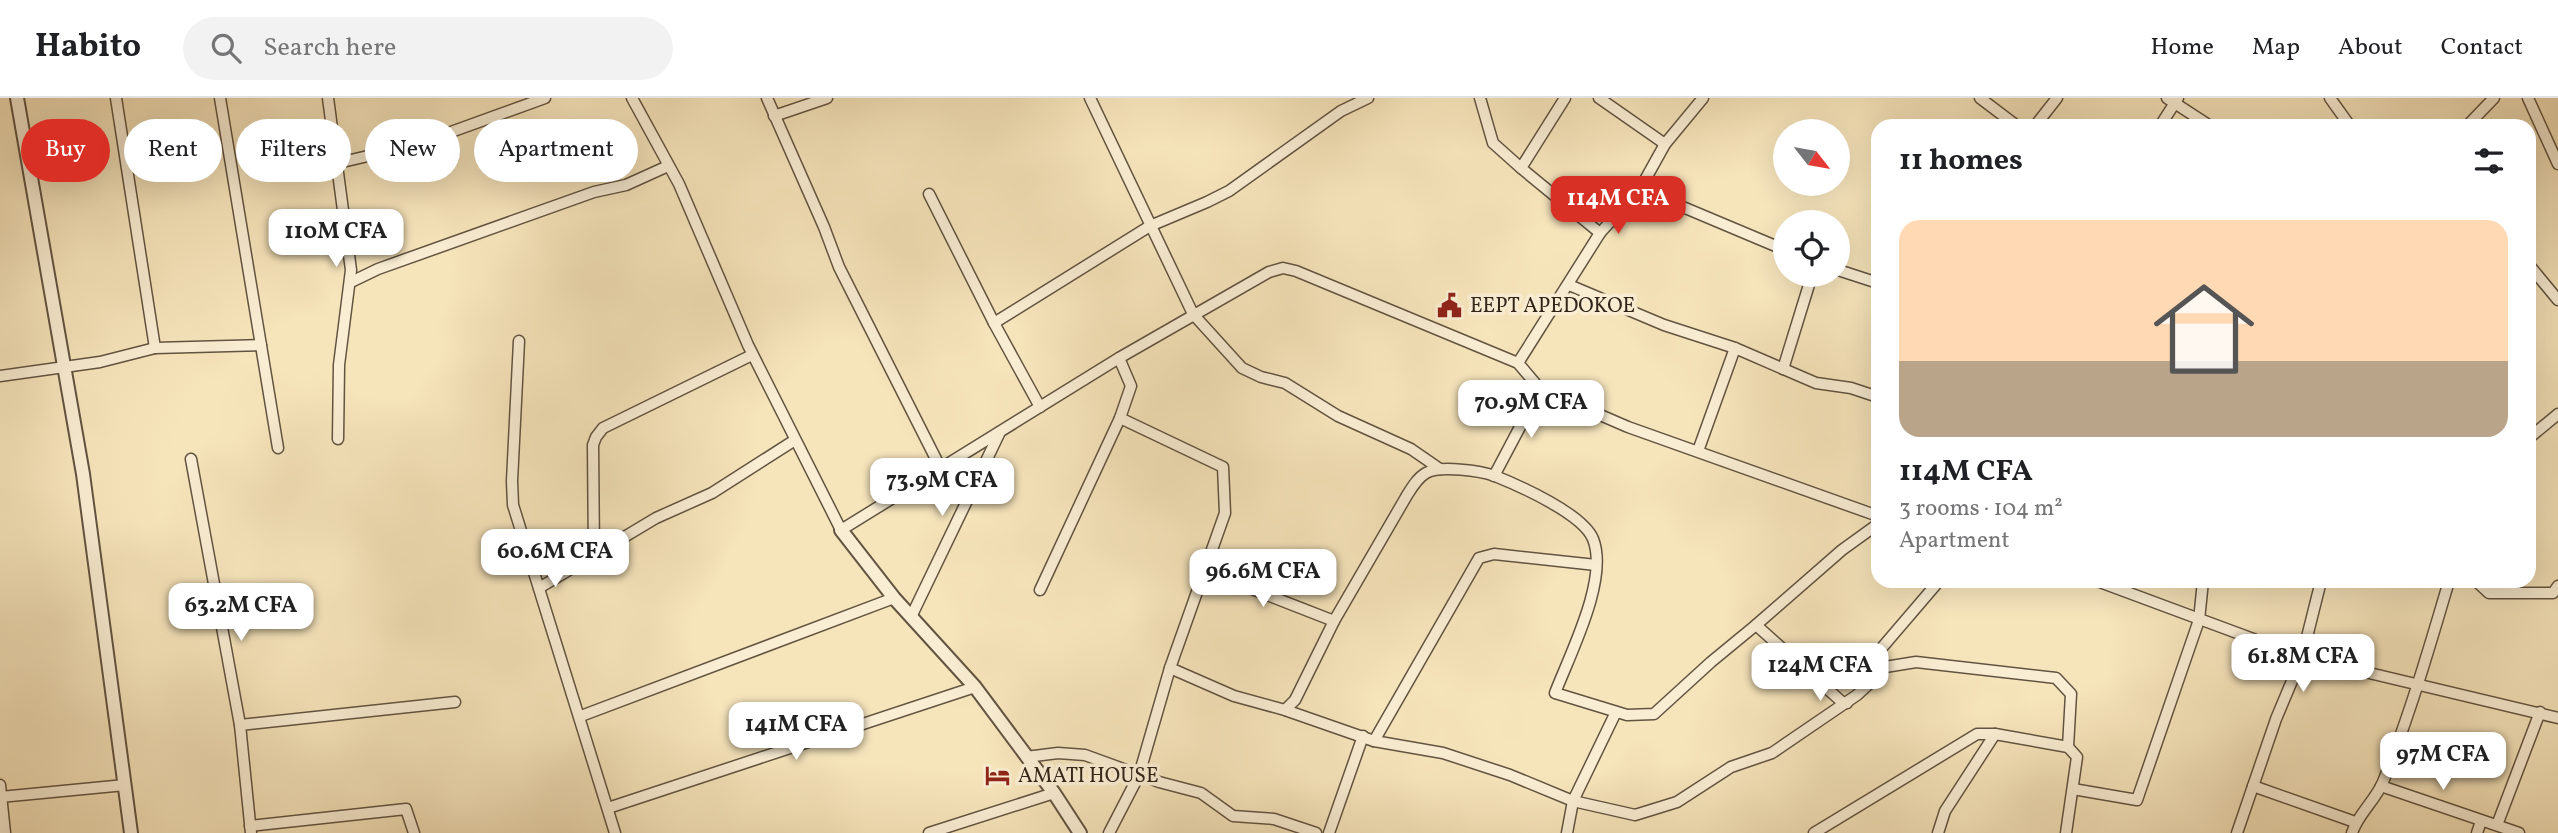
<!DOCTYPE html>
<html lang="en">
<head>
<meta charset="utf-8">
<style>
	:root { --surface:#fff; --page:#f2f2f2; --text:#202124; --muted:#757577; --line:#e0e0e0; --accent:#d93025 }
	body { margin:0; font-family:Vollkorn,serif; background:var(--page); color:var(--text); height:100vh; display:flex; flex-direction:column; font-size:26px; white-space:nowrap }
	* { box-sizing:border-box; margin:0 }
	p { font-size:23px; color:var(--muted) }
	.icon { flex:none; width:38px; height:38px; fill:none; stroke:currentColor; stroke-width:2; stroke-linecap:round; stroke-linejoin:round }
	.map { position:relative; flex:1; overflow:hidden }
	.sheet { position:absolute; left:1871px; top:21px; width:665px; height:469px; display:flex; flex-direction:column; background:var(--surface); border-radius:21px; box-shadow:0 7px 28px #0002 }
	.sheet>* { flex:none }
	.hud { position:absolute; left:21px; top:21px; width:665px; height:63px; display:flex; gap:14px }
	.needle { width:46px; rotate:121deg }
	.buttons { position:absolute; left:1773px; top:21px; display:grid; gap:14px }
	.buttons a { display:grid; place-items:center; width:77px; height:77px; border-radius:50%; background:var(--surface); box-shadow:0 7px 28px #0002; font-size:35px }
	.price { position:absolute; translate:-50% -60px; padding:0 16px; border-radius:14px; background:#fff; color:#222; font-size:23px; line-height:46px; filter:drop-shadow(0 2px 4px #0008) }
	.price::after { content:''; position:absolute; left:50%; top:42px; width:21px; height:16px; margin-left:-10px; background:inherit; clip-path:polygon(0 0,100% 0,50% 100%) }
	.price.active { background:var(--accent); color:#fff }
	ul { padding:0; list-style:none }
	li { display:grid; align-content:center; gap:14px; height:371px; padding:0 28px }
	li span { display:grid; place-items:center; height:217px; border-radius:21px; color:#555 }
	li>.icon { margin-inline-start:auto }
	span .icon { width:126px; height:126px; fill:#fffc; stroke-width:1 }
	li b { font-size:30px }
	h2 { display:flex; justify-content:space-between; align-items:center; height:84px; padding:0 28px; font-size:30px }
	.chip { padding:0 24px; border-radius:32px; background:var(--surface); box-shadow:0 7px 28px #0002; font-size:24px; line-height:63px }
	.chip.active { background:var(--accent); color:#fff }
	header { display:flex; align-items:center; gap:42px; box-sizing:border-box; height:98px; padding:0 35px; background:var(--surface); border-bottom:2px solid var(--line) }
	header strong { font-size:33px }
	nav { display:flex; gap:38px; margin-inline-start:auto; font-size:24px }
	.search { width:490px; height:63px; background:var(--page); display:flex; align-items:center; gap:18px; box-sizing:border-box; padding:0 24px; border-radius:38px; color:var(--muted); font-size:26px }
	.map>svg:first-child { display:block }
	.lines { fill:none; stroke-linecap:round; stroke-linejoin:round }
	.minor-casing { stroke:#625441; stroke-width:13 }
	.tertiary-casing { stroke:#625441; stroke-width:16 }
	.minor { stroke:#f9edd3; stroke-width:10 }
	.tertiary { stroke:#f9edd3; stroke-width:12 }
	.labels { text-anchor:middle; stroke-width:7; stroke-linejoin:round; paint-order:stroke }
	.poi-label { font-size:21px; fill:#312418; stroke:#f9edd3; text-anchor:start }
</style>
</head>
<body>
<header>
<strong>Habito</strong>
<div class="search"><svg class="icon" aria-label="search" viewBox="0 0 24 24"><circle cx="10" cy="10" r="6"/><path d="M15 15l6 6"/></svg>Search here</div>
<nav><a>Home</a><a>Map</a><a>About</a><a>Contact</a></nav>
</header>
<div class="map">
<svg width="2558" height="735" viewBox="0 0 2558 735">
	<rect width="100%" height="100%" fill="#f6e4bb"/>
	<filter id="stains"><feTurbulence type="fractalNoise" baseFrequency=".00286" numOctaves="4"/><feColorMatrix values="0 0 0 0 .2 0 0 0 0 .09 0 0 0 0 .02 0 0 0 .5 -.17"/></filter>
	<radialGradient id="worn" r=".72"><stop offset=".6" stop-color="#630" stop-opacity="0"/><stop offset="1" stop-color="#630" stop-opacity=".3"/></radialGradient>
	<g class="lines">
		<defs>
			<g id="minor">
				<path d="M116 0 155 250"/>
				<path d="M220 0 278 350"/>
				<path d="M328 0 351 172 339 267 338 341"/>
				<path d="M632 0 679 86 748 247 841 432 1119 260 1269 174 1283 170 1296 173 1518 265 1540 291 1570 304 1628 329 1878 418"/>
				<path d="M767 0 824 129 839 169 940 369"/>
				<path d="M1090 0 1193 216 1242 270 1261 279 1285 285 1338 318 1411 351 1440 371"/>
				<path d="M1480 0 1493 45 1521 70"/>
				<path d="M1565 0 1521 70 1600 135"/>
				<path d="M1599 0 1665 46"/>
				<path d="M1980 0 2017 28"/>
				<path d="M2167 0 2210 28"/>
				<path d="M2330 0 2350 28"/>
				<path d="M2528 0 2558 66"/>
				<path d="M774 18 827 0"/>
				<path d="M2035 28 2057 0"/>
				<path d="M2160 28 2178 0"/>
				<path d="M2467 28 2494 0"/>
				<path d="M338 65 415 47 545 0"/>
				<path d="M1640 91 1785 152"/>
				<path d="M929 96 994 225 1040 309"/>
				<path d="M2529 167 2558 202"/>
				<path d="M1838 172 1878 185"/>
				<path d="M351 184 378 171 594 94 626 87 668 68"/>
				<path d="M1569 187 1664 227 1735 250 1816 285 1851 290 1878 299"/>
				<path d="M994 225 1150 128 1207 104 1229 93 1341 13 1368 0"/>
				<path d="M519 243 512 383 513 407 615 735"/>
				<path d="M1518 265 1600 135 1640 91 1665 46 1703 0"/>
				<path d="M1783 271 1812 177"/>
				<path d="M0 278 100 264 155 250 261 247"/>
				<path d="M2529 340 2558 316"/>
				<path d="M1698 353 1735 250"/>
				<path d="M191 361 240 627 251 735"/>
				<path d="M1494 378 1540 291"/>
				<path d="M594 457 593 347 596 339 603 330 752 257"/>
				<path d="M1203 472 1334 523"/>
				<path d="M2097 483 2302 559 2558 620"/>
				<path d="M2476 483 2489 495H2553L2558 488"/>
				<path d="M539 490 656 420 712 395 795 342"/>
				<path d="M1040 492 1120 320 1131 288 1119 260"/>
				<path d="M911 519 1000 334"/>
				<path d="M1756 527 1842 604 1847 605"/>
				<path d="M1170 570 1234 598 1285 612 1374 643 1443 655 1510 677 1573 703 1635 717 1677 704 1731 669 1772 655 1857 597 1871 584 1879 570 1916 564 2056 580 2071 596 2068 649"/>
				<path d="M1877 574 1875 577 1870 570 1874 559 1939 483"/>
				<path d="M1285 612 1295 602 1334 523 1406 399C1411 391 1417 380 1426 375 1440 367 1481 373 1495 378 1520 388 1583 416 1593 441 1609 481 1570 556 1555 595L1627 617 1654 616 1711 564 1756 527 1842 452 1878 426"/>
				<path d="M581 618 894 500"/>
				<path d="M240 627 455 604"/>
				<path d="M1374 643 1479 460 1494 456 1596 467"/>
				<path d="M1026 659 1058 655 1085 657 1159 684 1201 695 1233 718 1274 721 1316 735"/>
				<path d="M0 687 5 735"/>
				<path d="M2253 688 2355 724"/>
				<path d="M2381 688 2519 735"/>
				<path d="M2073 691 2137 702 2199 522 2203 483"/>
				<path d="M0 699 125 687"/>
				<path d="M608 710 975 589"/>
				<path d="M2497 727 2540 614"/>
				<path d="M250 728 406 711 414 735"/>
				<path d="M929 735 1054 695"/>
				<path d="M1109 735 1139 677 1170 570 1225 415 1223 369 1120 320"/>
				<path d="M1329 735 1363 638"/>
				<path d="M1567 735 1573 703 1616 614"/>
				<path d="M1814 735 1977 636H1995L2068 649 2077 659 2066 735"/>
				<path d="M1938 735 1945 713 1995 636"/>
				<path d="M2237 735 2276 621 2302 559 2321 483"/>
				<path d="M2352 735C2358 716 2375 703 2383 684 2409 619 2429 551 2449 483"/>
				<path d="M2477 735 2481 723"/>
			</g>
			<g id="tertiary">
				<path d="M17 0 83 376 131 735"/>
				<path d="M841 432 894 500 975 589 1054 695 1080 735"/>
			</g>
		</defs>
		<use href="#minor" class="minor-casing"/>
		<use href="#tertiary" class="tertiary-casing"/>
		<use href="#minor" class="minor"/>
		<use href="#tertiary" class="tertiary"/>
	</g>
	<defs>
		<symbol id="civic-bare" viewBox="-9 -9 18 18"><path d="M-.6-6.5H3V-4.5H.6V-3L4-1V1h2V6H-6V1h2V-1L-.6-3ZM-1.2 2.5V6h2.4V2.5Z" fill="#8f2418" stroke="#f9edd3" stroke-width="2.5" paint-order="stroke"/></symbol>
		<symbol id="hotel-bare" viewBox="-9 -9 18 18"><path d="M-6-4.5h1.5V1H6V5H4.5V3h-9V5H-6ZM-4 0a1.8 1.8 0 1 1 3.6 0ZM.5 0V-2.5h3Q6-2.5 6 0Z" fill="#8f2418" stroke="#f9edd3" stroke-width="2.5" paint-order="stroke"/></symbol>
	</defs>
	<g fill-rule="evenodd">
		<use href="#civic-bare" x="1432" y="190" width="35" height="35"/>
		<use href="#hotel-bare" x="980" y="660" width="35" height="35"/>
	</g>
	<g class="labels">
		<g class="poi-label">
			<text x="1470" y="214">EEPT APEDOKOE</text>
			<text x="1018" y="684">AMATI HOUSE</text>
		</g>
	</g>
	<rect width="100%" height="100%" filter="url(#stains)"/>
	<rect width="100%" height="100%" fill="url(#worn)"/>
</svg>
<div class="buttons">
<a><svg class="needle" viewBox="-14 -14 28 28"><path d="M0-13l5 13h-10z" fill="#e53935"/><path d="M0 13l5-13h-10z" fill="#757577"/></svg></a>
<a><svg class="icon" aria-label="locate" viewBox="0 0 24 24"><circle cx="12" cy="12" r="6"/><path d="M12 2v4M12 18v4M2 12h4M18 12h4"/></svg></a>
</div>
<b class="price active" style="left:1618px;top:138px">114M CFA</b>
<b class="price" style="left:336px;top:171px">110M CFA</b>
<b class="price" style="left:1531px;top:342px">70.9M CFA</b>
<b class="price" style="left:942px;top:420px">73.9M CFA</b>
<b class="price" style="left:555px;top:491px">60.6M CFA</b>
<b class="price" style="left:1263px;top:511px">96.6M CFA</b>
<b class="price" style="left:241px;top:545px">63.2M CFA</b>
<b class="price" style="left:2303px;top:596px">61.8M CFA</b>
<b class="price" style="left:1820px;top:605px">124M CFA</b>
<b class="price" style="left:796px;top:664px">141M CFA</b>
<b class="price" style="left:2443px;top:694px">97M CFA</b>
<div class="hud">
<a class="chip active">Buy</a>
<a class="chip">Rent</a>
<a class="chip">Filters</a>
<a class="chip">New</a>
<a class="chip">Apartment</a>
</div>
<section class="sheet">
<h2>11 homes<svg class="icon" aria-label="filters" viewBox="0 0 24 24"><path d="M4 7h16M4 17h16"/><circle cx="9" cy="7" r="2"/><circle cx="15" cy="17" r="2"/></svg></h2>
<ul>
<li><span style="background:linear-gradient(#ffd9b3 65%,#b9a48a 0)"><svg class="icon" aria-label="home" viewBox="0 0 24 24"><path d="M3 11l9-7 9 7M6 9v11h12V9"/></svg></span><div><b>114M CFA</b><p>3 rooms · 104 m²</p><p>Apartment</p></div></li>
</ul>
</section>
</div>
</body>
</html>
